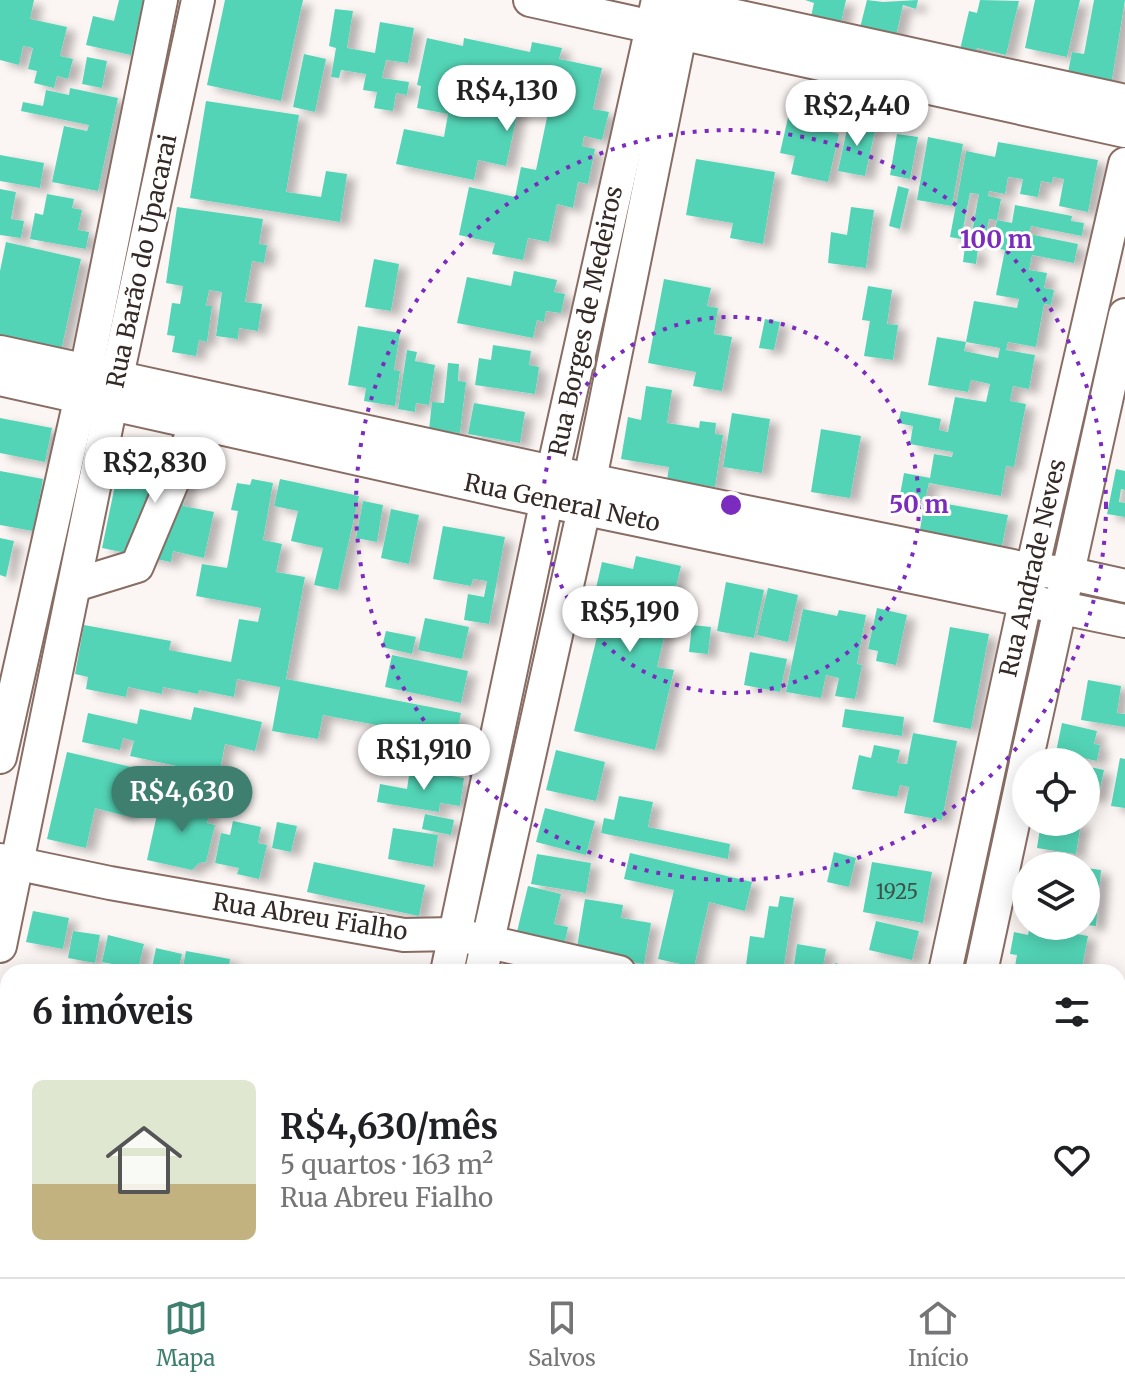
<!DOCTYPE html>
<html lang="pt">
<head>
<meta charset="utf-8">
<style>
	:root { --surface:#fff; --page:#f6f6f6; --text:#202124; --muted:#757577; --line:#e0e0e0; --accent:#3e7f6f }
	body { margin:0; font-family:Merriweather,serif; background:var(--page); color:var(--text); height:100vh; display:flex; flex-direction:column; font-size:30px; white-space:nowrap }
	* { box-sizing:border-box; margin:0 }
	p { font-size:26px; color:var(--muted) }
	.icon { flex:none; width:44px; height:44px; fill:none; stroke:currentColor; stroke-width:2; stroke-linecap:round; stroke-linejoin:round }
	.map { position:relative; flex:1; overflow:hidden }
	.panel { position:absolute; left:0px; top:964px; width:1126px; height:314px; display:flex; flex-direction:column; background:var(--surface); border-radius:24px 24px 0 0; box-shadow:0 4px 20px #0003 }
	.panel>* { flex:none }
	.tools { position:absolute; left:1012px; top:748px; display:grid; gap:16px }
	.tools a { display:grid; place-items:center; width:88px; height:88px; border-radius:50%; background:var(--surface); box-shadow:0 4px 20px #0003; font-size:40px }
	.price { position:absolute; translate:-50% -68px; padding:0 18px; border-radius:28px; background:#fff; color:#222; font-size:26px; line-height:52px; filter:drop-shadow(0 2px 4px #0008) }
	.price::after { content:''; position:absolute; left:50%; top:48px; width:24px; height:18px; margin-left:-12px; background:inherit; clip-path:polygon(0 0,100% 0,50% 100%) }
	.price.selected { background:var(--accent); color:#fff }
	ul { padding:0; list-style:none }
	li { display:flex; align-items:center; gap:24px; height:200px; padding:0 32px }
	li+li { border-top:2px solid var(--line) }
	li span { display:grid; place-items:center; flex:none; width:224px; height:160px; border-radius:12px; color:#555 }
	li>.icon { margin-inline-start:auto }
	span .icon { width:96px; height:96px; fill:#fffc; stroke-width:1 }
	li b { font-size:34px }
	h2 { display:flex; justify-content:space-between; align-items:center; height:96px; padding:0 32px; font-size:34px }
	.menu { display:flex; justify-content:space-around; align-items:center; height:112px; border-top:2px solid var(--line); background:var(--surface); font-size:22px; color:var(--muted) }
	.menu a { display:grid; justify-items:center; gap:4px }
	.menu .selected { color:var(--accent) }
	.map>svg:first-child { display:block }
	.building { fill:#52d4b6; filter:url(#shadow) }
	.lines { fill:none; stroke-linecap:round; stroke-linejoin:round }
	.minor-casing { stroke:#886d64; stroke-width:36 }
	.minor { stroke:#fff; stroke-width:32 }
	.ring { fill:none; stroke:#7b2cbf; stroke-width:4; stroke-dasharray:4 8 }
	.labels { text-anchor:middle; stroke-width:6; stroke-linejoin:round; paint-order:stroke }
	.number-label { font-size:20px; fill:#3c5449 }
	.street-label { font-size:24px; fill:#342925; stroke:#fff }
	.centre { fill:#7b2cbf; stroke:#fff; stroke-width:4 }
	.ring-label { font-size:24px; text-anchor:middle; font-weight:bold; fill:#7b2cbf; stroke:#fff; stroke-width:6; stroke-linejoin:round; paint-order:stroke }
</style>
</head>
<body>
<div class="map">
<svg width="1125" height="1277" viewBox="0 0 1125 1277">
	<defs>
		<filter id="shadow"><feDropShadow dx="9" dy="5" stdDeviation="4" flood-color="#0004"/></filter>
	</defs>
	<rect width="100%" height="100%" fill="#fbf5f3"/>
	<g class="building">
		<path d="M0 0H34L30 19 67 27 60 56 73 59 68 79 57 76 54 88 34 83 37 71 28 69 33 48 23 46 19 65 0 60Z"/>
		<path d="M119 0H143L131 55 86 45 93 16 114 21Z"/>
		<path d="M225 0H303L281 101 207 85Z"/>
		<path d="M805 0H846L840 27 810 21 814 3Z"/>
		<path d="M867 0 883 2 918 0 916 9 903 5 895 40 859 32Z"/>
		<path d="M980 0 1019 1 1006 55 977 48 975 57 959 54 969 11 977 13Z"/>
		<path d="M1035 0H1080L1067 57 1025 48Z"/>
		<path d="M1094 0H1125L1111 85 1067 78 1072 52 1084 54Z"/>
		<path d="M335 9 353 11 347 48 375 53 380 22 414 28 408 63 386 60 382 78 409 82 407 95 396 93 393 111 374 108 377 92 363 90 366 74 341 70 339 78 331 77 336 48 329 46Z"/>
		<path d="M427 38 463 46 464 38 530 52 532 42 562 48 559 59 602 68 593 109 609 112 602 140 584 136 582 146 595 149 588 184 578 182 573 208 557 204 549 242 528 238 523 260 492 254 495 243 459 235 469 187 515 197 521 167 536 170 549 108 525 103 530 84 524 83 506 166 478 160 474 180 396 164 404 129 444 137 448 114 417 108 421 86 417 85Z"/>
		<path d="M304 54 326 59 315 112 293 107Z"/>
		<path d="M87 57 107 61 102 88 82 84Z"/>
		<path d="M70 88 118 98 98 191 52 182 64 126 87 131 89 125 21 111 23 102 43 106 46 90 69 95Z"/>
		<path d="M792 100 831 110 826 131 839 134 828 182 791 174 795 156 780 153Z"/>
		<path d="M206 101 299 115 286 192 321 197 326 171 347 174 340 222 190 198Z"/>
		<path d="M849 120 876 126 865 176 838 171Z"/>
		<path d="M897 134 918 137 910 179 890 175Z"/>
		<path d="M928 137 963 144 952 206 917 200Z"/>
		<path d="M998 142 1098 160 1088 212 1059 206 1064 179 1053 177 1052 183 1041 181 1038 197 1020 194 1023 179 1008 177 1005 194 989 191 988 196 1001 199 997 220 989 219 985 240 971 238 979 194 970 193 961 239 950 237 966 151 995 157Z"/>
		<path d="M0 155 44 163 40 188 0 181Z"/>
		<path d="M696 159 775 172 763 244 730 238 733 223 686 215Z"/>
		<path d="M898 186 909 189 900 229 889 226Z"/>
		<path d="M0 189 16 192 11 219 24 221 21 238 0 235Z"/>
		<path d="M47 194 74 199 72 208 82 210 78 230 89 232 86 249 30 239 35 213 43 215Z"/>
		<path d="M1015 205 1072 216 1071 221 1084 223 1082 236 1031 226 1029 234 1078 244 1074 263 1032 255 1029 270 1047 273 1044 288 1054 290 1051 305 1044 304 1036 347 1008 342 1006 350 1035 355 1029 389 1013 386 1010 401 1026 404 1014 467 1006 466 1001 496 929 483 925 500 900 495 904 473 930 478 934 454 952 457 953 452 910 444 913 426 898 423 901 411 941 419 939 430 948 432 955 397 986 402 990 384 971 380 968 392 928 385 937 337 966 342 964 351 998 358 1000 348 966 342 974 301 1017 308 1019 299 996 295 1005 250 992 247 997 220 1012 223Z"/>
		<path d="M177 207 263 219 259 244 267 245 264 263 252 261 245 302 262 304 258 331 239 328 238 339 216 336 222 292 209 290 206 306H212L207 342 199 340 196 356 172 352 175 336 167 335 172 303 180 304 183 286 166 283Z"/>
		<path d="M851 207 874 210 866 268 828 263 831 232 847 235Z"/>
		<path d="M6 242 81 259 61 351 0 338V271Z"/>
		<path d="M965 246 978 249 976 264 963 262Z"/>
		<path d="M374 259 399 264 391 311 365 307Z"/>
		<path d="M514 271 557 280 554 292 565 294 561 313 546 311 544 322 537 320 533 338 457 323 467 277 511 286Z"/>
		<path d="M664 279 711 288 707 306 718 308 714 334 732 337 722 391 693 386 696 372 648 363Z"/>
		<path d="M868 286 892 290 887 324 898 325 893 360 864 356 870 321 862 320Z"/>
		<path d="M765 319 780 322 774 350 759 348Z"/>
		<path d="M358 326 400 333 394 370 400 371 395 406 364 401 366 388 348 385Z"/>
		<path d="M493 345 531 351 529 365 539 367 535 394 475 385 479 358 491 360Z"/>
		<path d="M407 350 417 352 415 361 435 365 429 405 416 403 415 412 398 409Z"/>
		<path d="M448 363 459 364 458 381 466 382 460 433 429 430 432 402 444 403Z"/>
		<path d="M646 386 672 390 667 423 699 428 700 421 716 423 715 434 723 435 715 487 667 480 669 467 621 459 628 417 641 420Z"/>
		<path d="M474 403 525 412 520 443 468 434Z"/>
		<path d="M732 413 770 419 762 473 723 467Z"/>
		<path d="M0 418 52 428 45 462 0 453Z"/>
		<path d="M821 429 861 436 850 498 811 492Z"/>
		<path d="M125 437 194 451 183 506 214 512 204 558 173 551 171 562 102 548Z"/>
		<path d="M1116 469 1125 471V490L1121 489 1119 502 1125 503V517L1107 514Z"/>
		<path d="M0 471 43 479 33 531 0 525Z"/>
		<path d="M252 479 273 483 263 540 282 544 276 572 305 577 286 679 461 713 451 766 404 757 409 731 323 715 318 739 272 731 280 687 237 679 234 697 199 690 198 694 163 687 162 694 128 687 126 697 86 689 88 677 75 674 84 625 171 641 169 650 231 662 239 619 258 622 261 608 196 596 202 564 227 568 238 511 231 510 237 483 250 485Z"/>
		<path d="M280 479 359 496 338 590 314 585 323 548 291 541 298 511 274 506Z"/>
		<path d="M925 500 1008 515 1000 556 918 541Z"/>
		<path d="M363 501 383 505 377 542 356 538Z"/>
		<path d="M391 509 419 515 409 564 381 558Z"/>
		<path d="M443 526 505 537 489 624 464 620 468 594 484 597 487 581 473 579 471 586 433 579Z"/>
		<path d="M0 538 14 541 6 577 0 575Z"/>
		<path d="M636 556 681 566 657 667 674 670 655 750 574 731 606 600 594 597 602 562 633 569Z"/>
		<path d="M726 582 764 590 754 638 717 631Z"/>
		<path d="M768 588 798 595 788 642 757 635Z"/>
		<path d="M877 608 907 615 896 665 876 661 878 651 868 649Z"/>
		<path d="M803 609 837 616 839 610 866 615 857 664 862 665 855 699 835 696 839 678 826 675 821 698 786 692Z"/>
		<path d="M425 618 469 627 462 659 418 650Z"/>
		<path d="M692 625 711 627 708 654 689 652Z"/>
		<path d="M950 627 989 634 971 729 933 722Z"/>
		<path d="M386 631 416 637 412 654 382 647Z"/>
		<path d="M750 652 787 659 780 692 744 685Z"/>
		<path d="M392 655 468 671 461 703 385 687Z"/>
		<path d="M1088 680 1121 686 1117 713 1125 714V727L1081 720Z"/>
		<path d="M194 707 262 722 255 751 225 744 219 775 130 756 134 741 123 738 120 750 82 742 88 713 137 724 140 709 191 720Z"/>
		<path d="M845 709 904 717 902 736 842 727Z"/>
		<path d="M1062 723 1097 731 1094 744 1100 745 1097 761 1056 752Z"/>
		<path d="M913 733 957 741 942 820 904 813 909 787 900 785 897 797 852 789 859 755 871 758 874 745 900 750 897 763 907 764Z"/>
		<path d="M556 750 605 762 596 801 546 790Z"/>
		<path d="M67 752 157 773 152 796 132 792 126 816 95 808 86 848 47 839Z"/>
		<path d="M1120 758 1125 759V808L1111 806Z"/>
		<path d="M1086 766 1104 770 1098 798 1086 796Z"/>
		<path d="M410 769 464 778 460 806 440 803 439 812 377 802 380 784 407 789Z"/>
		<path d="M190 794 213 799 207 823 215 825 206 862 199 863 192 870 147 860 160 801 187 807Z"/>
		<path d="M619 796 653 802 648 827 730 844 728 859 601 833 604 818 614 820Z"/>
		<path d="M545 808 595 821 586 855 536 842Z"/>
		<path d="M425 814 454 820 451 835 422 829Z"/>
		<path d="M233 821 261 827 258 843 267 845 259 879 237 874 239 868 215 863 221 833 230 835Z"/>
		<path d="M277 822 297 826 291 852 272 848Z"/>
		<path d="M1041 822H1081L1076 854 1037 848Z"/>
		<path d="M393 828 438 835 433 867 388 859Z"/>
		<path d="M834 852 856 858 849 887 827 882Z"/>
		<path d="M630 853 752 882 745 911 709 902 694 967 658 959 674 890 624 879Z"/>
		<path d="M537 854 591 863 586 893 531 884Z"/>
		<path d="M314 862 425 885 419 916 307 892Z"/>
		<path d="M872 862 932 872 923 923 863 912Z"/>
		<path d="M1086 868 1101 870 1096 926 1086 925Z"/>
		<path d="M528 886 561 894 554 924 568 927 563 951 515 940Z"/>
		<path d="M780 896 794 898 783 972H745L750 936 764 938 769 906 778 907Z"/>
		<path d="M585 899 623 905 621 918 651 923 644 964 576 953Z"/>
		<path d="M33 911 69 918 63 949 26 942Z"/>
		<path d="M876 921 919 931 912 960 869 950Z"/>
		<path d="M1030 926 1088 936 1081 972H1014L1017 955 1010 954 1014 932 1028 935Z"/>
		<path d="M73 931 100 935 95 963 68 958Z"/>
		<path d="M108 935 144 944 138 969 102 962Z"/>
		<path d="M797 944 826 949 822 972H793Z"/>
		<path d="M156 948 182 954 178 972H151Z"/>
		<path d="M186 951 230 959 228 972H182Z"/>
		<path d="M835 963 872 971V972H833Z"/>
		<path d="M1118 1022 1125 1024V1075L1118 1074Z"/>
		<path d="M0 1054 8 1055V1102L0 1101Z"/>
		<path d="M0 1110 8 1112V1140L0 1139Z"/>
		<path d="M0 1152 8 1154V1217L0 1215Z"/>
		<path d="M1118 1158 1125 1159V1221L1118 1220Z"/>
		<path d="M8 1270H48L47 1277H7Z"/>
		<path d="M95 1270H154L152 1277H94Z"/>
		<path d="M169 1270H211L209 1277H193Z"/>
		<path d="M450 1270H510L509 1277H449Z"/>
		<path d="M998 1270H1095L1094 1277H997Z"/>
	</g>
	<g class="lines">
		<defs>
			<g id="minor">
				<path d="M530 0 1125 131"/>
				<path d="M667 1 1125 101"/>
				<path d="M0 352 589 480 1032 570 1067 573 1125 586"/>
				<path d="M0 379 547 501 1125 621"/>
				<path d="M75 585 137 566 197 423"/>
				<path d="M0 757 81 396 161 0"/>
				<path d="M1026 762 1125 315"/>
				<path d="M0 860 110 883 404 935 454 934 619 972"/>
				<path d="M0 946 111 404 198 0"/>
				<path d="M447 972 553 471 658 0"/>
				<path d="M481 972 584 509 687 0"/>
				<path d="M945 972 1032 570 1125 164"/>
				<path d="M981 972 1026 763"/>
				<path d="M1118 1080 1125 1082"/>
				<path d="M1118 1110 1125 1111"/>
				<path d="M383 1277 384 1270"/>
				<path d="M417 1277 418 1270"/>
				<path d="M880 1277 881 1270"/>
				<path d="M913 1277 915 1270"/>
			</g>
		</defs>
		<use href="#minor" class="minor-casing"/>
		<use href="#minor" class="minor"/>
	</g>
	<g class="ring">
		<circle cx="731" cy="505" r="188"/>
		<circle cx="731" cy="505" r="375"/>
	</g>
	<g class="labels">
		<g class="number-label">
			<text x="897" y="899">1925</text>
		</g>
		<g class="street-label">
			<text transform="translate(142 261) rotate(-78)" y="8">Rua Barão do Upacarai</text>
			<text transform="translate(586 321) rotate(-78)" y="8">Rua Borges de Medeiros</text>
			<text transform="translate(562 503) rotate(12)" y="8">Rua General Neto</text>
			<text transform="translate(1033 568) rotate(-77)" y="8">Rua Andrade Neves</text>
			<text transform="translate(310 917) rotate(9)" y="8">Rua Abreu Fialho</text>
		</g>
	</g>
	<circle cx="731" cy="505" r="12" class="centre"/>
	<g class="ring-label">
		<text x="996" y="248">100 m</text>
		<text x="919" y="513">50 m</text>
	</g>
</svg>
<div class="tools">
<a><svg class="icon" aria-label="locate" viewBox="0 0 24 24"><circle cx="12" cy="12" r="6"/><path d="M12 2v4M12 18v4M2 12h4M18 12h4"/></svg></a>
<a><svg class="icon" aria-label="layers" viewBox="0 0 24 24"><path d="M12 4l9 5-9 5-9-5zM3 14l9 5 9-5"/></svg></a>
</div>
<b class="price" style="left:507px;top:133px">R$4,130</b>
<b class="price" style="left:857px;top:148px">R$2,440</b>
<b class="price" style="left:155px;top:505px">R$2,830</b>
<b class="price" style="left:630px;top:654px">R$5,190</b>
<b class="price" style="left:424px;top:792px">R$1,910</b>
<b class="price selected" style="left:182px;top:834px">R$4,630</b>
<section class="panel">
<h2>6 imóveis<svg class="icon" aria-label="filters" viewBox="0 0 24 24"><path d="M4 7h16M4 17h16"/><circle cx="9" cy="7" r="2"/><circle cx="15" cy="17" r="2"/></svg></h2>
<ul>
<li><span style="background:linear-gradient(#dfe7d0 65%,#c2b280 0)"><svg class="icon" aria-label="home" viewBox="0 0 24 24"><path d="M3 11l9-7 9 7M6 9v11h12V9"/></svg></span><div><b>R$4,630/mês</b><p>5 quartos · 163 m²</p><p>Rua Abreu Fialho</p></div><svg class="icon" aria-label="heart" viewBox="0 0 24 24"><path d="M12 20l-8-8c-3-5 5-10 8-4 3-6 11-1 8 4z"/></svg></li>
</ul>
</section>
</div>
<nav class="menu">
<a class="selected"><svg class="icon" aria-label="map" viewBox="0 0 24 24"><path d="M3 6l6-2 6 2 6-2v14l-6 2-6-2-6 2zM9 4v14M15 6v14"/></svg>Mapa</a>
<a><svg class="icon" aria-label="saved" viewBox="0 0 24 24"><path d="M7 4h10v16l-5-4-5 4z"/></svg>Salvos</a>
<a><svg class="icon" aria-label="home" viewBox="0 0 24 24"><path d="M3 11l9-7 9 7M6 9v11h12V9"/></svg>Início</a>
</nav>
</body>
</html>
